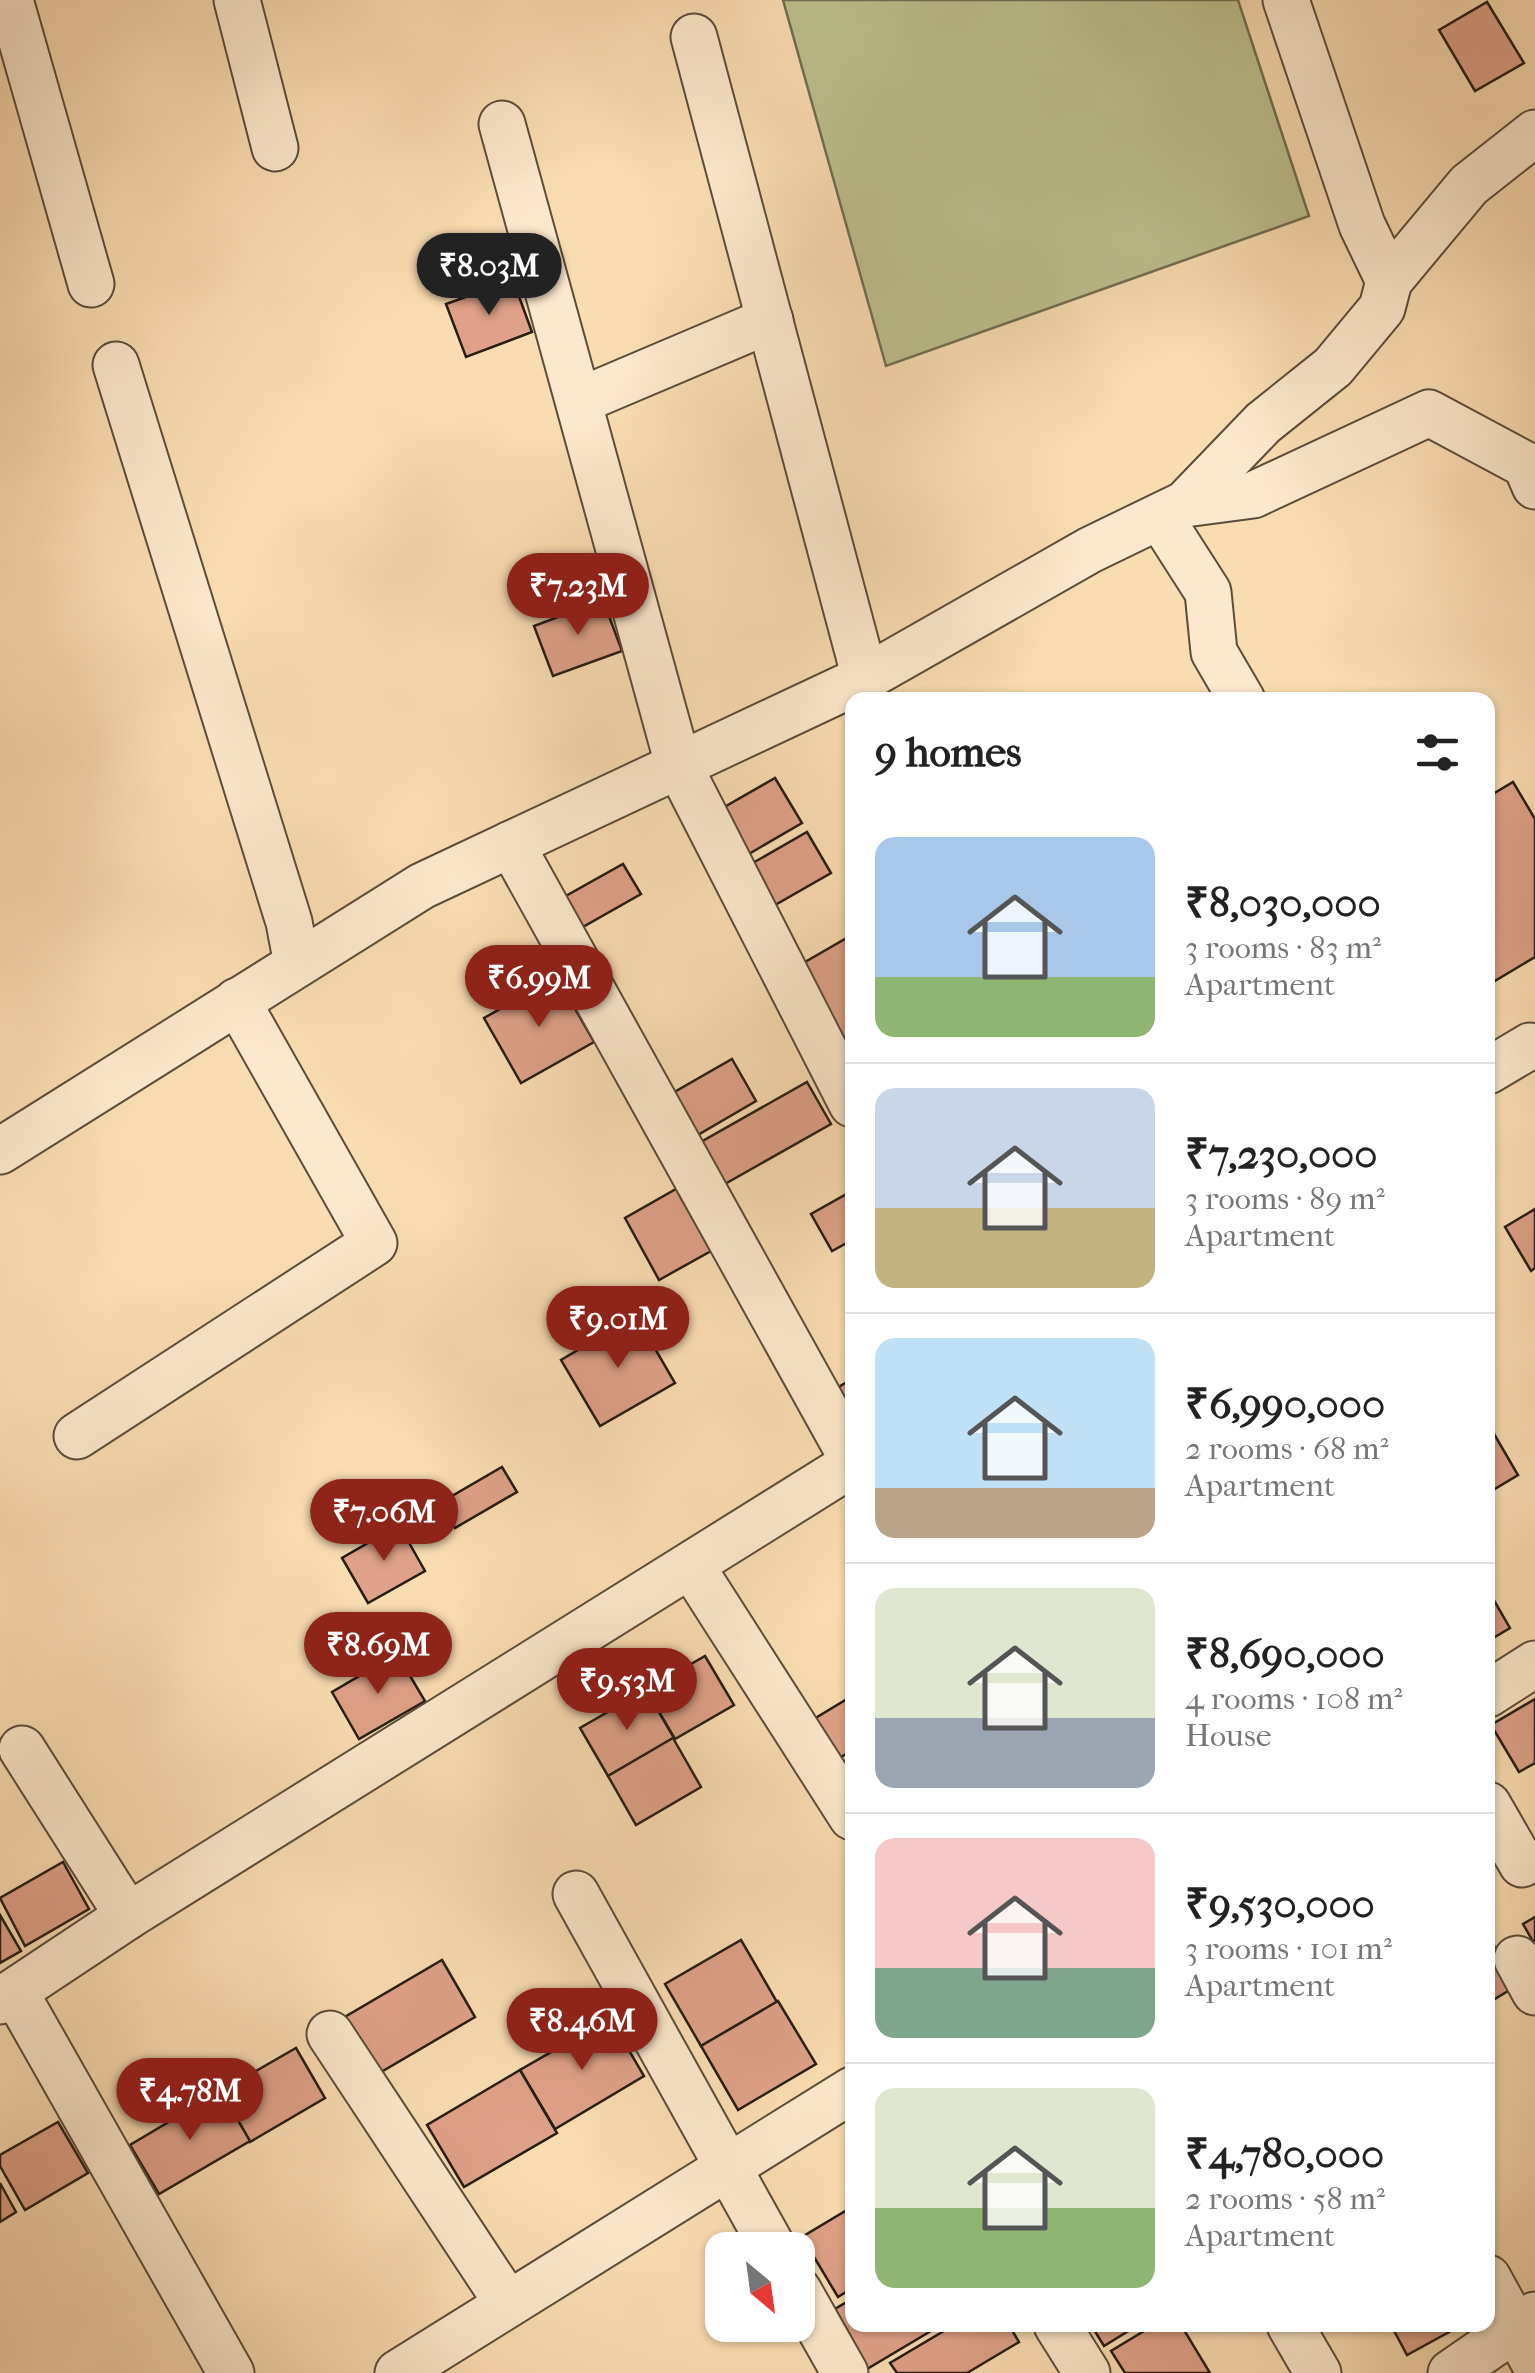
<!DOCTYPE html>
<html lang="en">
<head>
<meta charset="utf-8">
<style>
	:root { --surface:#fff; --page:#f2f2f2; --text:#222; --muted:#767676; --line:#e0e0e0; --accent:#8f2418 }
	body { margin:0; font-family:"IM FELL French Canon",serif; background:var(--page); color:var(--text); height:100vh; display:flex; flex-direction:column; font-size:38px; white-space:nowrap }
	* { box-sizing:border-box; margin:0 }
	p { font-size:32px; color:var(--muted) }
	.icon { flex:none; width:55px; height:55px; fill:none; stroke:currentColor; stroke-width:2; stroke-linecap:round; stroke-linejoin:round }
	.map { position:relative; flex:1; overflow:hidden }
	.details { position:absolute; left:845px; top:692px; width:650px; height:1640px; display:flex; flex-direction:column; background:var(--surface); border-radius:20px; box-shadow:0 2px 8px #0004 }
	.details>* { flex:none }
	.needle { width:65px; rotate:151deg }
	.fabs { position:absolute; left:705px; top:2232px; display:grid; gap:20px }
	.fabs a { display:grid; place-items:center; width:110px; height:110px; border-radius:20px; background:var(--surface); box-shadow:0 2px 8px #0004; font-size:50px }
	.price { position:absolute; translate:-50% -85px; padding:0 22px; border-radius:35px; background:var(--accent); color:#fff; font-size:32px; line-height:65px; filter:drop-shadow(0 2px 5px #0008) }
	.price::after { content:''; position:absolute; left:50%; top:60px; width:30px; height:22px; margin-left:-15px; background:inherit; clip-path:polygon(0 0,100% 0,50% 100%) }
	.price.current { background:#222; color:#fff }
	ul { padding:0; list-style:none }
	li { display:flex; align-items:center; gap:30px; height:250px; padding:0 30px }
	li+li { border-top:2px solid var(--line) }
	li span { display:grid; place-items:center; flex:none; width:280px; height:200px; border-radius:20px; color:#555 }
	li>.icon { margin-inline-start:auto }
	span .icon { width:120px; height:120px; fill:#fffc; stroke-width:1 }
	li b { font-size:42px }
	h2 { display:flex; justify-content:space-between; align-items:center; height:120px; padding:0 30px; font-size:42px }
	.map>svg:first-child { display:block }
	.green { fill:#bcc08d; stroke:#716e50; stroke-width:2.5 }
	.building { fill:#dfa187; stroke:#261d13; stroke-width:2.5 }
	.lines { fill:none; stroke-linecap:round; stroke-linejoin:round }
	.minor-casing { stroke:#5b4d3a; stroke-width:49 }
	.minor { stroke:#fce8cc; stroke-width:45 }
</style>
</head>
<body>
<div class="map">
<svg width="1535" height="2373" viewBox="0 0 1535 2373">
	<rect width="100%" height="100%" fill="#fadcb1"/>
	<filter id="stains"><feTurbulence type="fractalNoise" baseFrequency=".002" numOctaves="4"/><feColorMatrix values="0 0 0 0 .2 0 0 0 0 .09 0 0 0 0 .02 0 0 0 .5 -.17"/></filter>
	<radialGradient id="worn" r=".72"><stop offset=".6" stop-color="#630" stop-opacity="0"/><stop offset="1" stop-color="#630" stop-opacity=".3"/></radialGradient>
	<path class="green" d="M783 0H1238L1309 216 886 366Z"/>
	<g class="building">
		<path d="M1487 2 1524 63 1475 91 1439 30Z"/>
		<path d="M513 280 532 332 466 357 446 304Z"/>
		<path d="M603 600 622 651 553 676 534 626Z"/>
		<path d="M775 778 802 823 747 855 721 809Z"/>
		<path d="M1513 782 1535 819V957L1488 985V797Z"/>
		<path d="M807 832 831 873 768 909 744 868Z"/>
		<path d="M623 864 641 894 581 928 564 897Z"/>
		<path d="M852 935V1054L845 1058 793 969Z"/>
		<path d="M557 977 594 1042 521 1083 484 1018Z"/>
		<path d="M732 1059 756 1101 696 1136 671 1094Z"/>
		<path d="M807 1082 831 1124 716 1189 692 1147Z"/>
		<path d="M676 1189 711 1251 659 1280 625 1218Z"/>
		<path d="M852 1191V1240L832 1251 811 1214Z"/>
		<path d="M1535 1209V1268L1531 1271 1505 1227Z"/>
		<path d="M636 1316 675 1383 600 1426 561 1360Z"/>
		<path d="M852 1379V1435L827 1394Z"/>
		<path d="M1490 1427 1518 1475 1488 1493V1429Z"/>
		<path d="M502 1467 517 1492 455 1528 440 1503Z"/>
		<path d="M399 1525 425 1571 368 1603 342 1558Z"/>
		<path d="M1488 1590 1510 1628 1488 1641Z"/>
		<path d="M397 1654 425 1701 359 1739 332 1692Z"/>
		<path d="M705 1656 734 1705 675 1739 646 1690Z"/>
		<path d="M646 1690 674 1738 608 1776 580 1728Z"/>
		<path d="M852 1696V1751L837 1759 814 1719Z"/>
		<path d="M1535 1699V1763L1519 1772 1491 1725Z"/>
		<path d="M673 1738 701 1787 636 1825 608 1776Z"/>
		<path d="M63 1862 89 1909 25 1946 0 1898Z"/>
		<path d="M0 1915 21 1951 0 1963Z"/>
		<path d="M1535 1917V1945L1523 1924Z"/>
		<path d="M741 1940 777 2002 701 2046 665 1984Z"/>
		<path d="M1494 1946 1518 1985 1488 2003V1950Z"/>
		<path d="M442 1960 475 2017 376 2075 343 2018Z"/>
		<path d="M778 2001 816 2064 738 2110 701 2046Z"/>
		<path d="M610 2018 644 2076 555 2129 520 2070Z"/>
		<path d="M296 2048 325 2098 250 2142 221 2091Z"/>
		<path d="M520 2070 557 2133 464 2187 427 2125Z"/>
		<path d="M221 2091 250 2141 159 2194 130 2145Z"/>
		<path d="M58 2122 88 2173 25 2210 0 2166V2155Z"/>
		<path d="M0 2183 16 2212 0 2222Z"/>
		<path d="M852 2207V2288L838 2297 802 2237Z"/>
		<path d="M852 2299V2325H941L862 2372 828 2313Z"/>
		<path d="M954 2325H1009L1019 2342 967 2373H897L890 2363Z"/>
		<path d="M1091 2325H1138L1104 2346Z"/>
		<path d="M1154 2325H1181L1210 2373H1125L1111 2351Z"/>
		<path d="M1391 2325H1462L1407 2355Z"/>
	</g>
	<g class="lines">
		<defs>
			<g id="minor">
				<path d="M10 0 91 284"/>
				<path d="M237 0 275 148"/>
				<path d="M1286 0 1362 225 1389 281"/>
				<path d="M694 37 865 678"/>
				<path d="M502 124 678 764 852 1104"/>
				<path d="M116 365 289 922 297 964"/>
				<path d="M579 401 770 320"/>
				<path d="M1185 504 1253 495 1429 413 1526 465 1535 486"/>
				<path d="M1160 517 1208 592 1214 652 1242 700"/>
				<path d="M511 844 852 1458"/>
				<path d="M1488 1071 1530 1046"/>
				<path d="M0 1151 422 886 865 678 1090 550 1185 504 1263 423 1333 367 1382 308 1389 281 1469 185 1535 133"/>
				<path d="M77 1436 374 1243 237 1001"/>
				<path d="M692 1567 852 1817"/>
				<path d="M1488 1694 1535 1664"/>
				<path d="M22 1749 128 1916"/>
				<path d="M1488 1805 1522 1864"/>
				<path d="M576 1894 774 2250"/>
				<path d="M1517 1959 1535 1992"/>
				<path d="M15 1992 231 2373"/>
				<path d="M0 2001 128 1916 852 1464"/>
				<path d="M330 2034 508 2304"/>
				<path d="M1488 2278 1535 2364"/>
				<path d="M798 2290 845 2373"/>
				<path d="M1057 2325 1087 2373"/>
				<path d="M1290 2325 1318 2373"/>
				<path d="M398 2373 852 2090"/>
				<path d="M1451 2373 1535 2315"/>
			</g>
		</defs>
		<use href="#minor" class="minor-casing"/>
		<use href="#minor" class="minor"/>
	</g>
	<rect width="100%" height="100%" filter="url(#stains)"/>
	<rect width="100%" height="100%" fill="url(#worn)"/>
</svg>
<div class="fabs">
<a><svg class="needle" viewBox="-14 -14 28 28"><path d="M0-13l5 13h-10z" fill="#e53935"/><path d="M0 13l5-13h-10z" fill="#767676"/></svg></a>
</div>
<b class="price current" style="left:489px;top:318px">₹8.03M</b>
<b class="price" style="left:578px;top:638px">₹7.23M</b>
<b class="price" style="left:539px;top:1030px">₹6.99M</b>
<b class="price" style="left:618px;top:1371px">₹9.01M</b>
<b class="price" style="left:384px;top:1564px">₹7.06M</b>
<b class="price" style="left:378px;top:1697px">₹8.69M</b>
<b class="price" style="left:627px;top:1733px">₹9.53M</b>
<b class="price" style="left:582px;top:2073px">₹8.46M</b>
<b class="price" style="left:190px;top:2143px">₹4.78M</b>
<section class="details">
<h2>9 homes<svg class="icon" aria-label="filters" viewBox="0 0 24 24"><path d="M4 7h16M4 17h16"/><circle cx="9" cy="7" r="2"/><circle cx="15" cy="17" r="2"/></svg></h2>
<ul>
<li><span style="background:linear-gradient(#a9c7e8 70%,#8fb573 0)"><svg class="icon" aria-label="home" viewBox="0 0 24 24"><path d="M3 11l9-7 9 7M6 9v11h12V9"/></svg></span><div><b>₹8,030,000</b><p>3 rooms · 83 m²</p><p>Apartment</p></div></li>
<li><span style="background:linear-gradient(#c9d6e8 60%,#c2b280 0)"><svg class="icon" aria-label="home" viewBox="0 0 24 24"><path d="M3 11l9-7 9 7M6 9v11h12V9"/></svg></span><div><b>₹7,230,000</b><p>3 rooms · 89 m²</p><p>Apartment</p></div></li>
<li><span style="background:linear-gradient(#bfe0f5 75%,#b9a48a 0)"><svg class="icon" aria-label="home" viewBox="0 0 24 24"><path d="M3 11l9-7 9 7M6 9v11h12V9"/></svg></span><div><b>₹6,990,000</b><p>2 rooms · 68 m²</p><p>Apartment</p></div></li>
<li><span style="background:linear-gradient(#dfe7d0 65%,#9aa5b1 0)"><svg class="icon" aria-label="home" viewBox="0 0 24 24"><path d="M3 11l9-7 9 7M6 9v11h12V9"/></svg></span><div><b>₹8,690,000</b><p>4 rooms · 108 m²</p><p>House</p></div></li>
<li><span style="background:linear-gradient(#f6c9c9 65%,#7fa58c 0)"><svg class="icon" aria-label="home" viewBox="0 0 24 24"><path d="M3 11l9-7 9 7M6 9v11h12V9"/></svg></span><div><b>₹9,530,000</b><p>3 rooms · 101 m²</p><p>Apartment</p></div></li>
<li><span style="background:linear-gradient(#dfe7d0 60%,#8fb573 0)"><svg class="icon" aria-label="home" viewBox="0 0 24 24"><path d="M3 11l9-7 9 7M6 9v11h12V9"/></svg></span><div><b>₹4,780,000</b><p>2 rooms · 58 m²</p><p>Apartment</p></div></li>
</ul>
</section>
</div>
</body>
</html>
